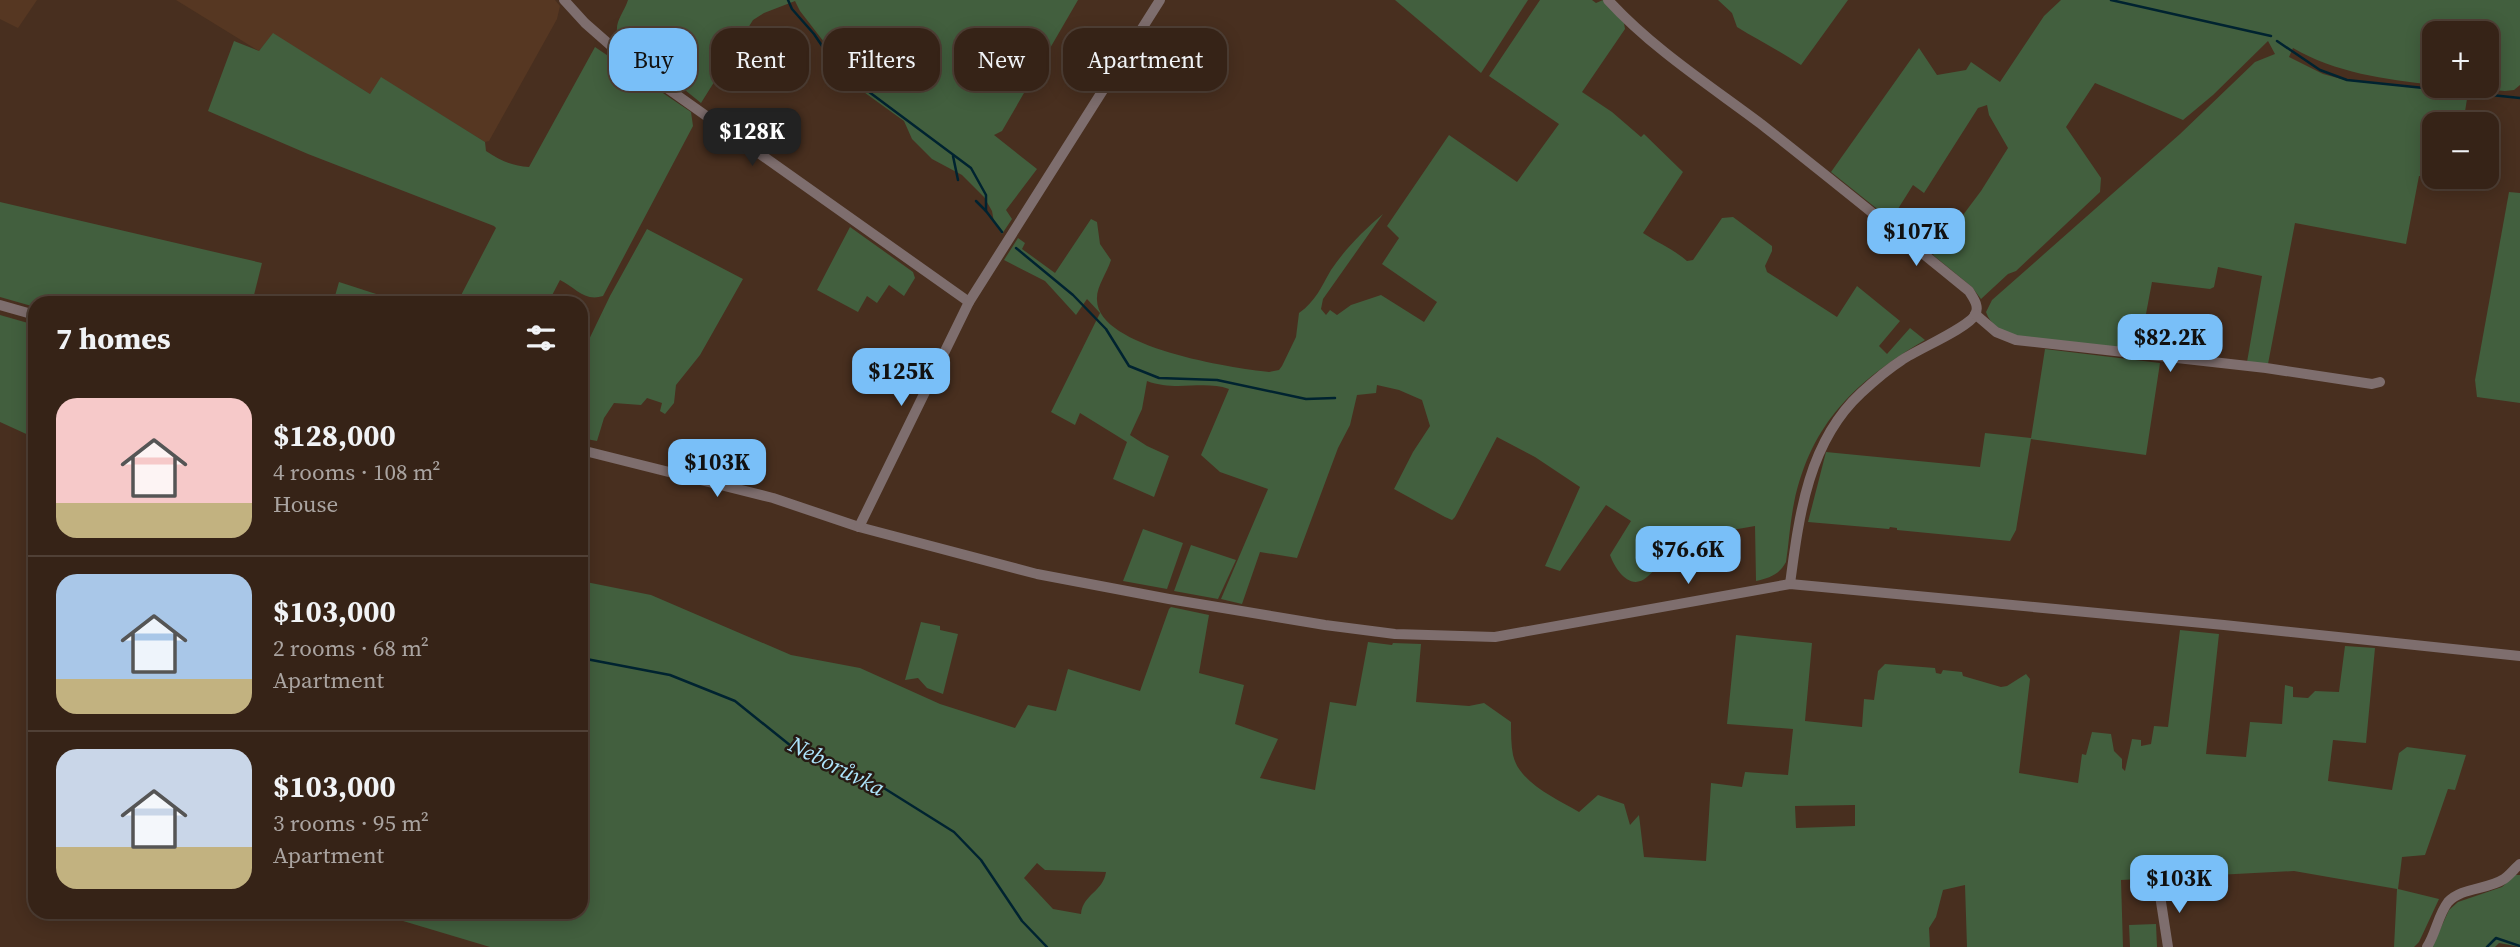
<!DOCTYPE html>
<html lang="en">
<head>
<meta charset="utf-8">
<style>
	:root { --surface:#362317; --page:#412f24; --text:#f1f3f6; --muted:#aaa4a1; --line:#504036; --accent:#79bff8 }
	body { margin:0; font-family:"Source Serif 4",serif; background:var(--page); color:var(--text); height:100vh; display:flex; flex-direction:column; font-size:26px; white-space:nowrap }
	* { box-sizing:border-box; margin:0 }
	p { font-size:23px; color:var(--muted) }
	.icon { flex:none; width:38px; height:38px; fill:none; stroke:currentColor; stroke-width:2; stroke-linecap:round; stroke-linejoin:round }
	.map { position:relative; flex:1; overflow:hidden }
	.drawer { position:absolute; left:28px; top:296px; width:560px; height:623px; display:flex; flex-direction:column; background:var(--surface); border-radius:21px; box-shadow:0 4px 18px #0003,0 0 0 2px var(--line) }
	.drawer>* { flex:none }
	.top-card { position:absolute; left:609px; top:28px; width:665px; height:63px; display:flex; gap:14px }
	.fabs { position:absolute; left:2422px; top:21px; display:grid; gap:14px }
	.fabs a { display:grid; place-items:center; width:77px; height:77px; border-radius:14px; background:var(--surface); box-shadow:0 4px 18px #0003,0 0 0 2px var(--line); font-size:35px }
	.price { position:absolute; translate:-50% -60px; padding:0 16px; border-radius:14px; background:var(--accent); color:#111; font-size:23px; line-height:46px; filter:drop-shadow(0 2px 4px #0008) }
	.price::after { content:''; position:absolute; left:50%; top:42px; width:21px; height:16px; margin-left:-10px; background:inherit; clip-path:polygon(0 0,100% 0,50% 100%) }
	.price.active { background:#222; color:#fff }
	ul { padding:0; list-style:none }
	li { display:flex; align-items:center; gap:21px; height:175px; padding:0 28px }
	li+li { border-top:2px solid var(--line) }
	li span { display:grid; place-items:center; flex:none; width:196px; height:140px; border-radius:21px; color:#555 }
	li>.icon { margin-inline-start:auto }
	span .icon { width:84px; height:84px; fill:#fffc; stroke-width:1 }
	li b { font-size:30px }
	h2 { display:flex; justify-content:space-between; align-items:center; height:84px; padding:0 28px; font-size:30px }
	.tag { padding:0 24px; border-radius:21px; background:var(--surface); box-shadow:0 4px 18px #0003,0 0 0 2px var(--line); font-size:24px; line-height:63px }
	.tag.active { background:var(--accent); color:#111 }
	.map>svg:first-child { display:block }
	.built { fill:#563722 }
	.green { fill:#425f3e; fill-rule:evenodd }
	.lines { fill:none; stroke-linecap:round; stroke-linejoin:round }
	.stream { stroke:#002330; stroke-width:2.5 }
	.minor { stroke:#7e6e6e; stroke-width:10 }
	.labels { text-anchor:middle; stroke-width:5; stroke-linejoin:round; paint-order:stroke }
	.water-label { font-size:23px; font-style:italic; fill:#aee5fd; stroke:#261a13 }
</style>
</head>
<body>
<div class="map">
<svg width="2520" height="947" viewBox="0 0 2520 947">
	<rect width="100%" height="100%" fill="#482f1f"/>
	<g class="built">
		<path d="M0 0H37L18 28 0 19Z"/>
		<path d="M176 0H555L560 6 557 19 489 141 485 142 381 78 370 94 273 34 259 51Z"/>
	</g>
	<g class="green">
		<path d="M628 0H1078L1002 131 994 135 1037 169 1006 210 1012 219 1002 234 994 222 992 211 984 197 962 175 932 159 912 139 904 121 861 90 800 11 795 1 764 13 753 20 701 103 664 73 656 71 615 43 619 38C612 24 624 13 628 0Z"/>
		<path d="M1395 0H1528L1481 73Z"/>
		<path d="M1540 0H1592L1596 3 1603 0 1624 23 1625 29 1582 92 1612 112 1641 137 1644 134 1683 172 1643 233C1658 243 1673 249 1687 261L1693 260 1722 218 1733 217 1772 246V251L1765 266 1767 272 1837 317 1857 286 1900 321 1879 346 1887 354 1910 328 1925 340C1857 380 1811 422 1794 503 1790 522 1789 543 1786 562 1779 575 1769 578 1756 581L1755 526 1675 540C1667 551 1658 569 1647 577 1630 592 1615 569 1610 555L1631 521 1606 505 1560 571 1545 566 1580 487 1535 457 1497 437 1455 517 1452 520 1445 517 1394 489 1413 452 1430 426 1422 400 1399 390 1377 385 1376 393 1357 395 1350 425 1338 448 1297 558 1260 552 1242 604 1221 599 1268 489 1220 472 1201 455 1229 389C1203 380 1176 392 1147 381L1142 409 1130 435 1147 446 1169 456 1154 497 1113 479 1127 442 1080 413 1075 425 1051 412 1100 313 1087 299 1076 315 1045 281 1004 260 1018 238 1025 243 1022 249 1055 273 1091 219 1097 222 1100 244 1111 260C1107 273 1096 287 1097 300 1098 348 1232 368 1269 372L1279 370 1282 366 1296 337 1299 313C1316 301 1321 287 1331 270 1345 249 1364 230 1383 214L1323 299 1321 309 1326 315 1330 310 1337 315 1351 305 1381 295 1424 322 1437 302 1382 264 1399 238 1387 226 1449 135 1517 182 1559 124 1489 76Z"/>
		<path d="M1718 0H1848L1801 65C1780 51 1758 40 1737 27L1732 13Z"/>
		<path d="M2061 0H2520V85L2514 90 2505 91 2445 86H2487V33H2434V85C2384 79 2336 73 2293 48L2289 57 2323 74 2345 80 2465 93 2467 99 2463 124H2434V176H2419L2406 244 2295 223 2268 364 2247 362 2262 276 2218 267 2214 287 2210 289 2152 282 2139 351 2010 335C2000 330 1990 324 1986 312L1992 300 2180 134 2255 62 2275 54 2268 41 2213 95 2183 120 2095 83 2066 127 2101 178 2100 192 2016 271 2008 274 1981 299 1972 287 1933 255 1981 191 2008 148 1989 115 1987 105 1978 108 1924 193 1913 185 1891 220 1831 172 1919 48 1937 75 1966 70 1971 62 2000 82 2044 16Z"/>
		<path d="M273 33 370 94 381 77 485 142 486 151C501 161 512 166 529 167L595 47 691 112 693 126 603 296C584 302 575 287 560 280L548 303H457L496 228 494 226 308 154 208 111 234 41 259 51Z"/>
		<path d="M2509 192 2520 193V403L2477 397 2475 380Z"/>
		<path d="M0 202 262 263 252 303H35V307L0 297Z"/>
		<path d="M850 227 913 272 915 278 904 296 889 285 877 303 867 296 858 312 817 290Z"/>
		<path d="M647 229 743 279 700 355 676 385 674 403 665 414 660 411 662 403 647 398 641 405 614 403 604 418 597 441 581 438V356L610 296Z"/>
		<path d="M339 282 404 303H333Z"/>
		<path d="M0 315 35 325V438L0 422Z"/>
		<path d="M2045 349 2160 363 2146 455 2031 439 2016 530 2010 541 1897 530V528L1890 527 1889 529 1808 522 1826 452 1980 467 1985 433 2031 438Z"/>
		<path d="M1143 529 1183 543 1167 589 1123 581Z"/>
		<path d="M1191 545 1236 560 1218 599 1174 591Z"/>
		<path d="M581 581 651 595 791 655 860 668 940 704 1015 728 1028 705 1056 711 1068 669 1140 691 1169 609 1171 607 1209 615 1199 673 1244 685 1235 724 1278 739 1260 778 1315 790 1330 702 1356 706 1368 642 1392 645 1393 643 1421 644 1416 702 1469 706 1484 703 1511 722C1511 733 1511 745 1513 755 1519 783 1557 799 1579 812L1598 795 1624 804 1630 825 1639 815 1644 857 1706 861 1711 783 1742 787 1745 772 1788 775 1793 729 1727 724 1736 635 1812 643 1805 721 1862 727 1864 699 1874 700 1878 671 1885 664 1935 668 1936 673 1941 674 1943 670 1962 672 1963 676 2001 687 2007 686 2026 674 2030 679 2019 773 2078 783 2082 754 2086 755 2092 732 2111 734 2114 751 2122 759V768L2125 771 2132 739 2141 740V746L2151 744 2154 726 2168 727 2180 630 2219 634 2206 754 2246 757 2250 722 2282 724 2285 685 2293 687V697L2308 698 2315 691 2339 692 2345 646 2375 648 2366 743 2333 740 2328 781 2392 790 2399 753 2407 747 2466 755 2455 790 2448 789 2425 855 2402 857 2398 889 2439 899 2419 942 2414 947H2394L2397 889 2294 871 2121 880 2123 947H1967L1965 885 1943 890 1936 917 1929 928 1930 947H490L373 912H581ZM1855 805V826L1796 828 1795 806ZM1037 863 1045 870 1106 872C1103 892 1083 894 1081 914L1053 909 1024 878Z"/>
		<path d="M921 622 940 626V630L958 634 943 694 927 688 918 678 905 680Z"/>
		<path d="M2515 875H2520V947L2499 943 2495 947H2432L2449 910 2458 902 2502 887Z"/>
		<path d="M2156 924 2157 947H2130L2129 925Z"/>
	</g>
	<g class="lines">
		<g class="stream">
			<path d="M788 0 792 9 814 34 833 62 853 80 971 168 986 195V211L1002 232"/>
			<path d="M2111 0 2271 36"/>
			<path d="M2277 41 2320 70 2347 80 2520 98"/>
			<path d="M953 156 958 180"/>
			<path d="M976 201 986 211"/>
			<path d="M1016 248 1073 295 1106 329 1129 366 1159 378 1217 380 1306 399 1335 398"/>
			<path d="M581 658 670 675 735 701 796 750 863 775 954 832 981 860 1022 921 1047 947"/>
			<path d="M2487 947 2496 938 2520 946"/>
		</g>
		<g class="minor">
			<path d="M564 0 585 23 626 59 969 302"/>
			<path d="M1608 0C1652 48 1709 85 1761 124 1831 179 1900 235 1969 291 1973 298 1980 306 1975 315 1968 328 1918 349 1902 360 1888 369 1874 381 1861 393 1808 442 1799 516 1790 584"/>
			<path d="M0 305 35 315"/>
			<path d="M1975 314 1996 332 2016 340 2266 368 2372 384 2380 382"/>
			<path d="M581 450 773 498 859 527 1037 574 1169 599 1325 625 1395 634 1495 637 1790 584 2224 625 2520 656"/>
			<path d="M859 527 969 302 1160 0"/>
			<path d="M2159 889 2168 947"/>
			<path d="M2427 947C2436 933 2438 915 2448 902 2462 887 2487 890 2504 879 2510 875 2515 868 2520 864"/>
		</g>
	</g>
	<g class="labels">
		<g class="water-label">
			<text transform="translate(837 766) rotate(27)" y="8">Neborůvka</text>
		</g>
	</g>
</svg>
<div class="fabs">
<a>+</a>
<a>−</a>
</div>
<b class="price active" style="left:752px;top:168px">$128K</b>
<b class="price" style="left:1916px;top:268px">$107K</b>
<b class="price" style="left:2170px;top:374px">$82.2K</b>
<b class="price" style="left:901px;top:408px">$125K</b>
<b class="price" style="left:717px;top:499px">$103K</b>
<b class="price" style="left:1688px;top:586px">$76.6K</b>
<b class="price" style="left:2179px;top:915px">$103K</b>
<div class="top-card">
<a class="tag active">Buy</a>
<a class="tag">Rent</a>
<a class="tag">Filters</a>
<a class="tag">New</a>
<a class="tag">Apartment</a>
</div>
<section class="drawer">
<h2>7 homes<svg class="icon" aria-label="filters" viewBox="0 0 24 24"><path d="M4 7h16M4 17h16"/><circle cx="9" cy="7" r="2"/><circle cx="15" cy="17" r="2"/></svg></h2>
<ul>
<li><span style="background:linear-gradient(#f6c9c9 75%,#c2b280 0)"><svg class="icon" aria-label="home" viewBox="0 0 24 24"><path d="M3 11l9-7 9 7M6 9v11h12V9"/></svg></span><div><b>$128,000</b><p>4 rooms · 108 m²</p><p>House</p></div></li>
<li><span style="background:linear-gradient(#a9c7e8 75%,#c2b280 0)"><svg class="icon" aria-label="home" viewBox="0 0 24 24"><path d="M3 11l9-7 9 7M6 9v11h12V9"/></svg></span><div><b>$103,000</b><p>2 rooms · 68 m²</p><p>Apartment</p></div></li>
<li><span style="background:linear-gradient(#c9d6e8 70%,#c2b280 0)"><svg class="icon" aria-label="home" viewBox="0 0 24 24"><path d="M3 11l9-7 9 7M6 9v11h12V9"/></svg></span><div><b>$103,000</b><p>3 rooms · 95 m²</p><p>Apartment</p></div></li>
</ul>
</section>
</div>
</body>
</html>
